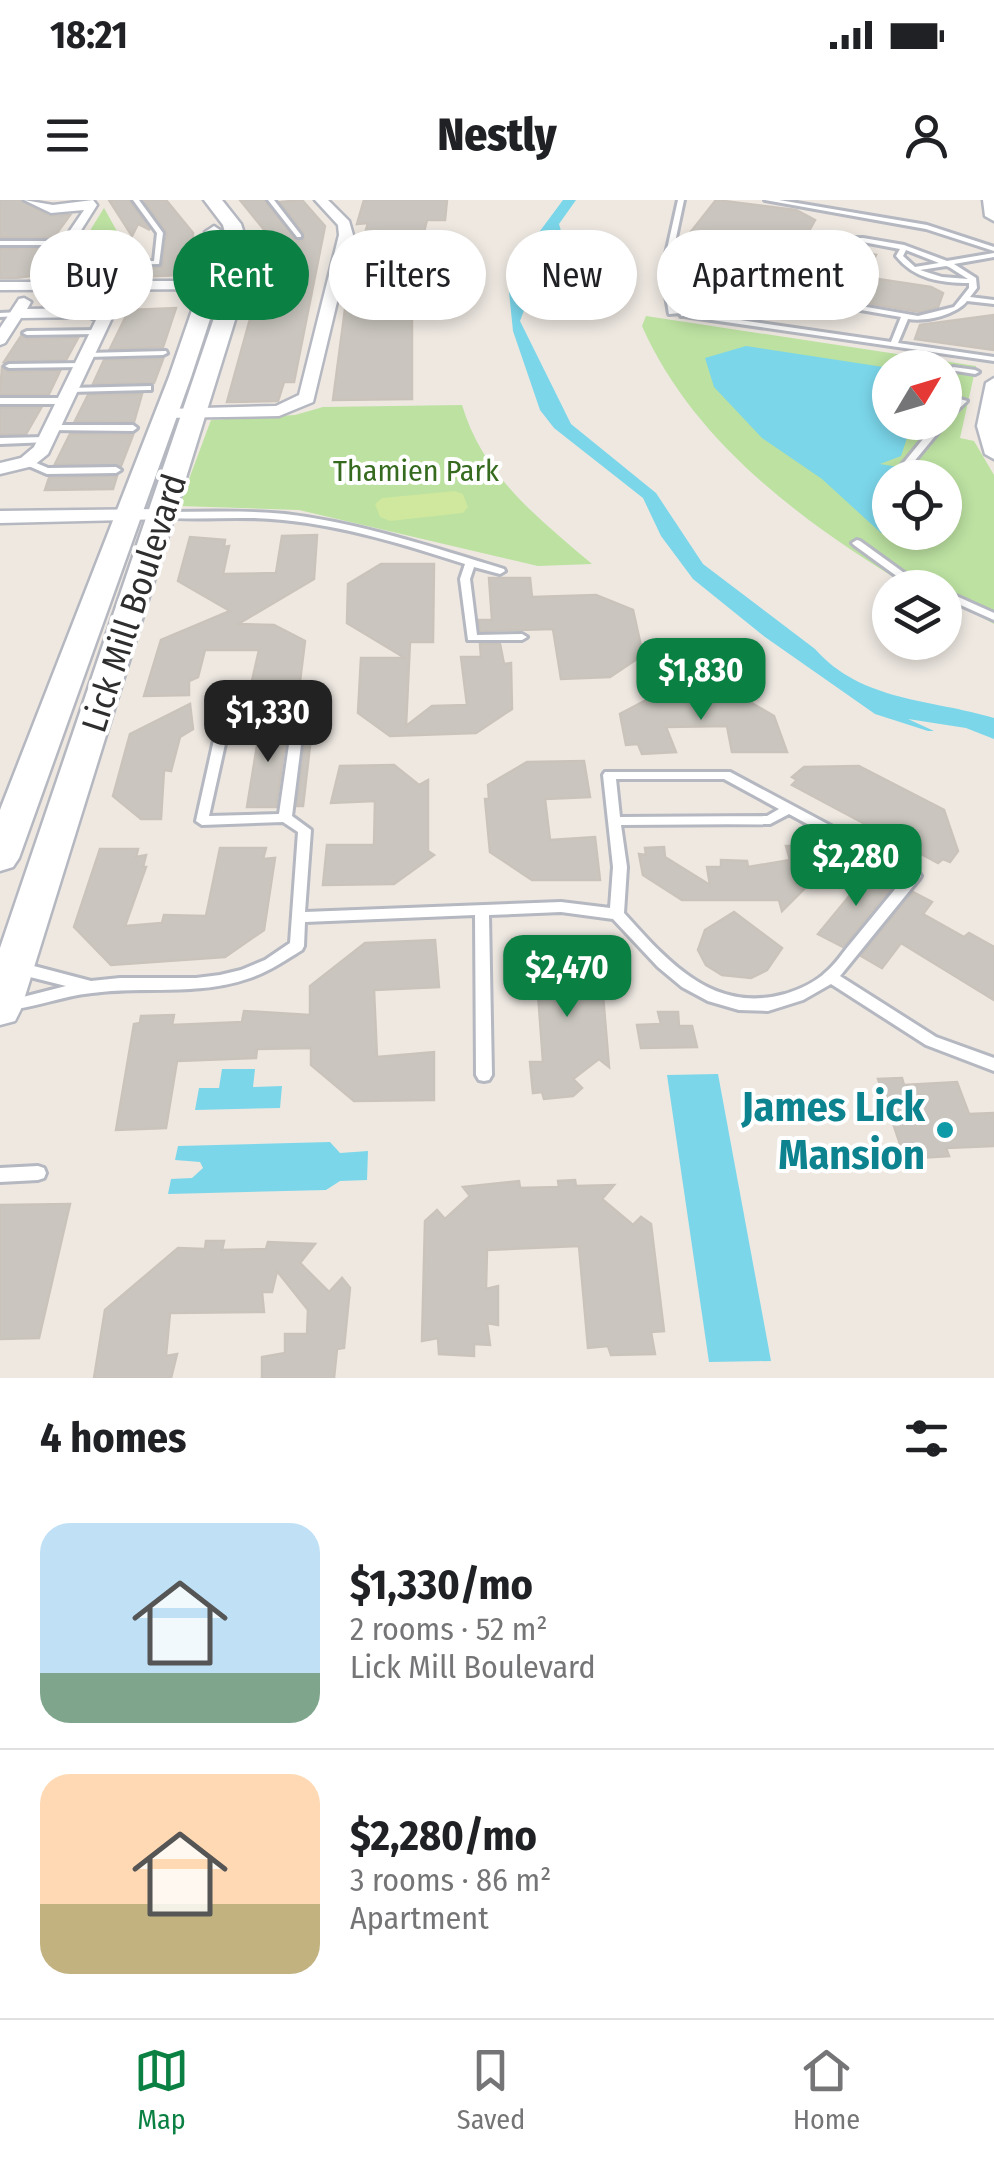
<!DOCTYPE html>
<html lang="en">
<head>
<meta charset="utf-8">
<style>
	:root { --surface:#fff; --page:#f2f2f2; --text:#202124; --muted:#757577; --line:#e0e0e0; --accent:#0b8043 }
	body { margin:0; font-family:"Fira Sans Condensed",sans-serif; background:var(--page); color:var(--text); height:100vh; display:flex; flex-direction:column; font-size:38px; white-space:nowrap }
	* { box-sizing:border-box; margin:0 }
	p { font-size:32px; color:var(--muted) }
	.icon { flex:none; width:55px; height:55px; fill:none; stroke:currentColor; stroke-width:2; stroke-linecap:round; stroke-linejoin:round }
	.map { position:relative; height:1178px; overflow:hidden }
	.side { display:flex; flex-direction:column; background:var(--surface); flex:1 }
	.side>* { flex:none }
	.guide { position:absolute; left:30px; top:30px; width:935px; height:90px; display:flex; gap:20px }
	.needle { width:65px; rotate:52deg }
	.controls { position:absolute; left:872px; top:150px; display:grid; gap:20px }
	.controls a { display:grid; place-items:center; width:90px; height:90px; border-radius:50%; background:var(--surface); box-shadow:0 5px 15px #0003; font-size:50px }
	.price { position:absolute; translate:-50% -85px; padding:0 22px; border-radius:20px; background:var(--accent); color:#fff; font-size:32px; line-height:65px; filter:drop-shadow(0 2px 5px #0008) }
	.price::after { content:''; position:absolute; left:50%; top:60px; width:30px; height:22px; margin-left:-15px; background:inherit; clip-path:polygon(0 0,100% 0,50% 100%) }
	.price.selected { background:#222; color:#fff }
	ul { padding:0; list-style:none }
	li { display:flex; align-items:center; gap:30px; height:250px; padding:0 40px }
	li+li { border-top:2px solid var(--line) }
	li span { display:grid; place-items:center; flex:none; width:280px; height:200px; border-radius:30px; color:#555 }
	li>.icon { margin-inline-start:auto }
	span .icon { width:120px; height:120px; fill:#fffc; stroke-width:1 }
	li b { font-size:42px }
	h2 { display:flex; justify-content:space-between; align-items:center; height:120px; padding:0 40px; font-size:42px }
	.chip { padding:0 35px; border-radius:45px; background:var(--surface); box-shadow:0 5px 15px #0003; font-size:35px; line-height:90px }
	.chip.selected { background:var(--accent); color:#fff }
	.status { display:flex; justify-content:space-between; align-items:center; height:70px; padding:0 50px; background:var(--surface); direction:ltr }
	.status svg { height:28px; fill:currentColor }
	header { display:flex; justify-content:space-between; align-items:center; height:130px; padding:0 40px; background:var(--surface); font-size:45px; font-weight:800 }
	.tabs { display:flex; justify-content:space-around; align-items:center; height:140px; border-top:2px solid var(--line); background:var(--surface); font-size:28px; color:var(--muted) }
	.tabs a { display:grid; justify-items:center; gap:5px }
	.tabs .selected { color:var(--accent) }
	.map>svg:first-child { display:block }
	.green { fill:#bce1a1; fill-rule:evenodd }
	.pitch { fill:#cfe89e }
	.water { fill:#7bd6ea }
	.building { fill:#cac6bf; stroke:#cac3bb; stroke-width:2.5 }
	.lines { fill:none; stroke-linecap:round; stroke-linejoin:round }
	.lane-casing { stroke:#b5b8c0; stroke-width:6 }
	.street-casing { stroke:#b5b8c0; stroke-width:5 }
	.secondary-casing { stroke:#b5b8c0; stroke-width:5 }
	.lane { fill:#fff; fill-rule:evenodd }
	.street { fill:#fff; fill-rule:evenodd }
	.secondary { fill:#fff; fill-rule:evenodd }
	.culture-dot { fill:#0f9aa8; stroke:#fff; stroke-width:4 }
	.labels { text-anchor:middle; stroke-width:8; stroke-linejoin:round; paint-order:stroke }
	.far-park-label { font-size:30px; fill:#356a1f; stroke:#fff }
	.street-label { font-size:35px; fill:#2e2e2e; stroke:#fff }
	.near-culture-label { font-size:42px; font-weight:bold; fill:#0d838f; stroke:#fff; text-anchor:end }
</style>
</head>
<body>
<div class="status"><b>18:21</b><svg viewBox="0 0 49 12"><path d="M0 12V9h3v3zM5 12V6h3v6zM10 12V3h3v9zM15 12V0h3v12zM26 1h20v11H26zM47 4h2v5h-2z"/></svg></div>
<header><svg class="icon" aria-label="menu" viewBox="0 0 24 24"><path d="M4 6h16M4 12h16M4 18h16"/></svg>Nestly<svg class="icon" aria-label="person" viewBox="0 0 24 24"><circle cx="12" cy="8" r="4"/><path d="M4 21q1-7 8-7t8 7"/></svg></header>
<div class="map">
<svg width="994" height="1178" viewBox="0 0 994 1178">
	<rect width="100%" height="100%" fill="#eee8e1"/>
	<g class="green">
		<path d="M104 8 128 51 78 50Z"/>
		<path d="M646 116 976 166 960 238 974 241 994 275V424L945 397V388L918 383 910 387C805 324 693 242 642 126ZM890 168H945V222H890ZM890 278H945V332H890Z"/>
		<path d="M462 205C483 276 538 318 592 364L538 366 299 310 179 306 211 220 295 215 323 207Z"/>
	</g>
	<path class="pitch" d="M455 291 463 294 468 307 463 313 390 321 380 317 375 304 382 298Z"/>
	<g class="water">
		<path d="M563 0H576L559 24 561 31 527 69 526 105 520 121 571 224 656 293 703 364 815 449C862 502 931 499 994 518V539L966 528 908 519 934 531H928L875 514 765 437 693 379 661 336 643 298 554 228 540 210 513 131 509 92 520 58Z"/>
		<path d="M746 146 890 168V222L912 223 901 256 880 264 911 269 909 277 890 278V311L884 323 888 332 881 333 822 279 762 238 714 187 705 158Z"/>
		<path d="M222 869H255L253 887 282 886 280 908 195 910 199 888H219Z"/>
		<path d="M718 874 771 1161 709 1162 667 875Z"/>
		<path d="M330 942 340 953 368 951 367 980 340 981 326 990 168 994 171 979 192 978 203 968 200 962 175 960 178 946Z"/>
	</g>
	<g class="building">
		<path d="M0 0H20L49 16 70 15 54 37H0Z"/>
		<path d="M109 0H129L150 30 138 24 132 36Z"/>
		<path d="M144 0H166L193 33V56H187L181 75 137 77 140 68 162 67 167 33Z"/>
		<path d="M240 0H264L297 41 304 40V33L280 2 302 0 325 26 294 182H284L278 201 227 202 270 47V37Z"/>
		<path d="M364 0H447L445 20H427L412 79V199L333 200 347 94 368 23 357 24Z"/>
		<path d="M716 0 796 10 815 20 805 38 734 50 682 43Z"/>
		<path d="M835 46 876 55 865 77 931 87 943 93 938 107 920 112 820 95 792 78 809 50Z"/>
		<path d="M0 49H47L30 76 16 78H0Z"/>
		<path d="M101 93 95 106 43 105 49 94Z"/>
		<path d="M176 108 163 147 110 149 129 110Z"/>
		<path d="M994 115V150L915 139 920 125Z"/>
		<path d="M21 136 27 139 78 138 66 160 4 162Z"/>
		<path d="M163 159 154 183 93 184 104 160Z"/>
		<path d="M2 167 9 172 60 171 49 194H0Z"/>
		<path d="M142 194 134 222 75 221 88 195Z"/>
		<path d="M0 208H41L26 234H0Z"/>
		<path d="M70 234 133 235 121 266 55 264Z"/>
		<path d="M117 276 113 289 45 290 49 278Z"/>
		<path d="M317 335 314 379 238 424 274 425 305 441 300 481 292 484 285 505H264L266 493 249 494 259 450H205L198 477 189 481V495L144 496 161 440 230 411 178 381 190 337 225 340 224 347 229 346 223 374 276 373 282 336Z"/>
		<path d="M381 364H434L433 442H410L406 526 432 506 467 505 461 457H481L480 444H500L504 464 511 463 512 509 476 533 390 536 358 513 361 458H405L347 423 348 384Z"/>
		<path d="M489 378H530L532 397 596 395 633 410 643 455 610 477 561 479 553 429 480 431 479 420H492Z"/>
		<path d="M738 495 774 516 787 552H732L727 526 666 527 676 552 642 554 638 544 626 545 620 514 652 497Z"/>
		<path d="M190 504 193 529 180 537 171 571 164 570 161 619H141L113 596 130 534Z"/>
		<path d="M261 521H282L281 529H287L276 607H247Z"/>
		<path d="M307 529H312L303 606H297Z"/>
		<path d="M584 561 590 597 545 599 550 640 595 637 600 680H532L490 652 485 599H489L488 585 527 562Z"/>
		<path d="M394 565 419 585 428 580V651L434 655 394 684 323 685 327 645H374L375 601 331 603 340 566Z"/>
		<path d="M859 566 944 610 958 651 950 662 943 659 938 663 792 585 797 580 792 577 804 567Z"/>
		<path d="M786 646H806L808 654 816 653 821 672 782 711 779 700H682L643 675 639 654 646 655 645 648 664 647 665 657 710 685 707 667H721V660L747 661 748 667 790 660Z"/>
		<path d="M220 648H266L263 659 275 658 264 730 225 757 111 765 74 727 100 649H138L136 657 146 655 143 667H146L125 726 162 723 164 715 206 716Z"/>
		<path d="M870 671 895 683 843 747 818 734Z"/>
		<path d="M913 692 932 702 923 714 964 737 969 733 994 747V800L901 743 882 768 861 756Z"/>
		<path d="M734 712 782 748 767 770 751 778 722 775 706 765 698 750 705 730Z"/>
		<path d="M534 739H550L593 767 595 784 602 783 609 867 599 859 573 879 582 888 573 896 544 899 542 892 533 893 530 862H543Z"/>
		<path d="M435 740 439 787 374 790 377 857 434 852V900L354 901 311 865V848L257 849 256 858 177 861 166 928 116 930 134 824 140 823 141 816 174 815 172 825 242 822 244 811 310 815V786L365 743Z"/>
		<path d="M658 812H678L679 826H692L697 847 641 848 637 825 661 824Z"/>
		<path d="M902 878 904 885 957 882 969 914 994 913V946L946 948 949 956 918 958 915 949 902 950 878 879Z"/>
		<path d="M575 980 576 986 614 985 602 999 633 1025 641 1017 651 1024 664 1131 651 1132 655 1154 611 1155 608 1146 588 1148 579 1046 487 1050 486 1089 498 1086V1125L487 1123 490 1145 474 1144V1156L439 1154 438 1138 422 1141 425 1021 437 1010 445 1019 470 996 463 987 519 981 520 988 559 987 558 981Z"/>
		<path d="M70 1004 39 1138 0 1139V1005Z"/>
		<path d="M206 1041H224L222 1050 266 1049 268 1042 315 1044 300 1063 329 1092 342 1078 350 1088 344 1148 337 1149 334 1178H262V1157L285 1153V1134H307L308 1110 277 1071 272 1092H262L264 1112 170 1113 166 1156 177 1154 171 1178H94L105 1110 178 1048 205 1049Z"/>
	</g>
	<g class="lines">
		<defs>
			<g id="lane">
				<path d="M133 0H139L163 33 159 64 51 66V64L53 63 154 61 157 33Z"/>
				<path d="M268 0H274L301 35V37H297Z"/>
				<path d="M678 0H684L674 47 730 57 753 58 765 57 792 44 839 38H863L904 45 947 61 994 53V57L954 64 976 78 977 88 970 97 994 100V104L967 101C956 115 926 122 908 119L898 143 994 157V161L684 116H681V113L669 114 662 72ZM839 42H863L900 49 896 56C914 79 941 83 969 83V88L954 107 918 116 775 91 675 109 670 72 674 51 730 61 753 62 770 59 793 48ZM906 50 939 63 915 67 903 56ZM946 66 949 67 968 79 942 77 920 70ZM775 95 901 117 891 142 685 112Z"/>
				<path d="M765 0H779L927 25 994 47V51L926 29Z"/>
				<path d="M0 41H67L70 43 67 45H0Z"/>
				<path d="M121 89 128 91C120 105 113 115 96 116V112L112 106Z"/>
				<path d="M20 112V116H17L0 117V113Z"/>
				<path d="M100 130V134H97L27 135 23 133 27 131Z"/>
				<path d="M166 151 167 153 163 155 87 157 83 155 87 153Z"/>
				<path d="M85 163V167H82L9 168 5 166 9 164Z"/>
				<path d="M953 167 975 170 979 172 975 174 956 171H953Z"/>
				<path d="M151 186V190H148L70 192 66 190 70 188Z"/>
				<path d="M0 198H65L69 201 65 204H0Z"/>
				<path d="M960 199 967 201 946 221 945 224 907 270H901V266L937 222H945V214Z"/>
				<path d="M52 225H133L137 228 133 231 49 230 48 228Z"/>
				<path d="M46 237 49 238V242L0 244V238Z"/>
				<path d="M27 259 48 268 116 267 121 270 116 273 47 274 24 264V260Z"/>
				<path d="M161 312C202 312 244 310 285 314 360 323 432 347 504 369L505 371 500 374 474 367 470 379 477 435 522 434 527 437 522 440H468L460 379 465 364C406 345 345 326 283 320 241 315 199 321 158 317V313Z"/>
				<path d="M857 340 860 341 925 388H913L854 345 852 343Z"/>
				<path d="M945 391 994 413V420L945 398Z"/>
				<path d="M226 509H299L305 513 292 616 311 630 305 712 561 702 610 708 613 667 603 575 605 572H730L919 673 921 676 919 679 840 776 936 837 994 858V871L926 845 831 784 803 800 768 811 739 810 708 801 682 787 658 767 613 719 561 712 489 715 492 875 489 880 484 881 479 880 476 875 475 715 305 722 304 746 302 750C284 761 267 773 247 779 197 796 143 786 92 793 61 796 32 809 0 811V799L23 797 66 786 30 777 0 776V764L30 765 91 781 120 778H196L220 775 241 770 265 760 290 743 298 632 283 622 202 625 196 621 220 513ZM231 517H293L279 614 209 616ZM616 579H724L779 609 767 616 620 617ZM789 614 905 677C887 699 869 721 851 743 843 752 836 764 826 772 816 782 798 790 785 794 713 814 668 762 624 713L627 667 621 625 770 624Z"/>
				<path d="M38 966 44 968 46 973 44 978 38 980 0 982V968Z"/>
			</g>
			<g id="street">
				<path d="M24 0 53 5 93 0 97 5 49 81H237L244 85 237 89 0 90V82H35L84 10 51 13Z"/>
				<path d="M315 0H328L349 21 353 35 313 202 279 216 161 218V210L167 209 276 206 299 195 339 35 338 25Z"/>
				<path d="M24 98 31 102 27 109 90 108 112 118 48 254 33 266 0 274V263L21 258 34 247 96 120 88 117 21 118 5 143 0 145V128L19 99Z"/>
				<path d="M994 178V259L985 254 977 226 986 183Z"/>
				<path d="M161 309 168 311V319L0 323V311Z"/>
			</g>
			<g id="secondary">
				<path d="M204 0H222L241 24 253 62 21 809 15 821 0 825V748L233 62 223 25Z"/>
				<path d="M983 0H994V21L985 16Z"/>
				<path d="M214 26 223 32 229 61 191 177 19 658 13 667 0 671V610L169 177 209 61 205 32Z"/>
			</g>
		</defs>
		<use href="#lane" class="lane-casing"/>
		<use href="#street" class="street-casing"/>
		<use href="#secondary" class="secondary-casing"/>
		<use href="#lane" class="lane"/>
		<use href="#street" class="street"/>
		<use href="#secondary" class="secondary"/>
	</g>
	<circle class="culture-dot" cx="945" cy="930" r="10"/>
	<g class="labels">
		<g class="far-park-label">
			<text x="416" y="281">Thamien Park</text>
		</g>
		<g class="street-label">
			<text transform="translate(134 403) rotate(-72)" y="12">Lick Mill Boulevard</text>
		</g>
		<g class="near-culture-label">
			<text x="925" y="921">James Lick<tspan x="925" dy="48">Mansion</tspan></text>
		</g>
	</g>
</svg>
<div class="controls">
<a><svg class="needle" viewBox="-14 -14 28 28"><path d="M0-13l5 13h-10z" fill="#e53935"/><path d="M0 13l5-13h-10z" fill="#757577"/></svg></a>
<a><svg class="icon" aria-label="locate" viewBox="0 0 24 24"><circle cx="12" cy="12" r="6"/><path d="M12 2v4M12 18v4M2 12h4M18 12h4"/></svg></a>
<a><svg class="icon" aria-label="layers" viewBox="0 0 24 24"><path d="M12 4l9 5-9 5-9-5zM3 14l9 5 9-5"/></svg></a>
</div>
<b class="price" style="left:701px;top:523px">$1,830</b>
<b class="price selected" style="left:268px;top:565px">$1,330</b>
<b class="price" style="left:856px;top:709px">$2,280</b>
<b class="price" style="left:567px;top:820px">$2,470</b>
<div class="guide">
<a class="chip">Buy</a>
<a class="chip selected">Rent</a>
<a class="chip">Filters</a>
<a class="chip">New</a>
<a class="chip">Apartment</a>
</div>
</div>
<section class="side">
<h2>4 homes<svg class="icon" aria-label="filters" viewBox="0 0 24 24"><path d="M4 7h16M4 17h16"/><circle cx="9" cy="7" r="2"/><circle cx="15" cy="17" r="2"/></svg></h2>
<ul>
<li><span style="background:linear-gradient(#bfe0f5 75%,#7fa58c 0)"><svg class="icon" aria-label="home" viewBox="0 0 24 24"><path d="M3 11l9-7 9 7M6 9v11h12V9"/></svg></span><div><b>$1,330/mo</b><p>2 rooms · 52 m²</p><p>Lick Mill Boulevard</p></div></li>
<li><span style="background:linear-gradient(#ffd9b3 65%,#c2b280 0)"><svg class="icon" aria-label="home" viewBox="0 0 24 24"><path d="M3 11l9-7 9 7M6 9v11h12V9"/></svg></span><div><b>$2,280/mo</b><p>3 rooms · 86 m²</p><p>Apartment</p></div></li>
</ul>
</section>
<nav class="tabs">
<a class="selected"><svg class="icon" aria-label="map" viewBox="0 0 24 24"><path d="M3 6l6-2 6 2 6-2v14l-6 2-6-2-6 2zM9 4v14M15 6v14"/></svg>Map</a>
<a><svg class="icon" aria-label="saved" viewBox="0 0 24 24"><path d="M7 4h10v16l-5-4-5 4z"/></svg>Saved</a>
<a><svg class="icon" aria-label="home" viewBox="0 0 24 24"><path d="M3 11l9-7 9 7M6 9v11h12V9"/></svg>Home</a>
</nav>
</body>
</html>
